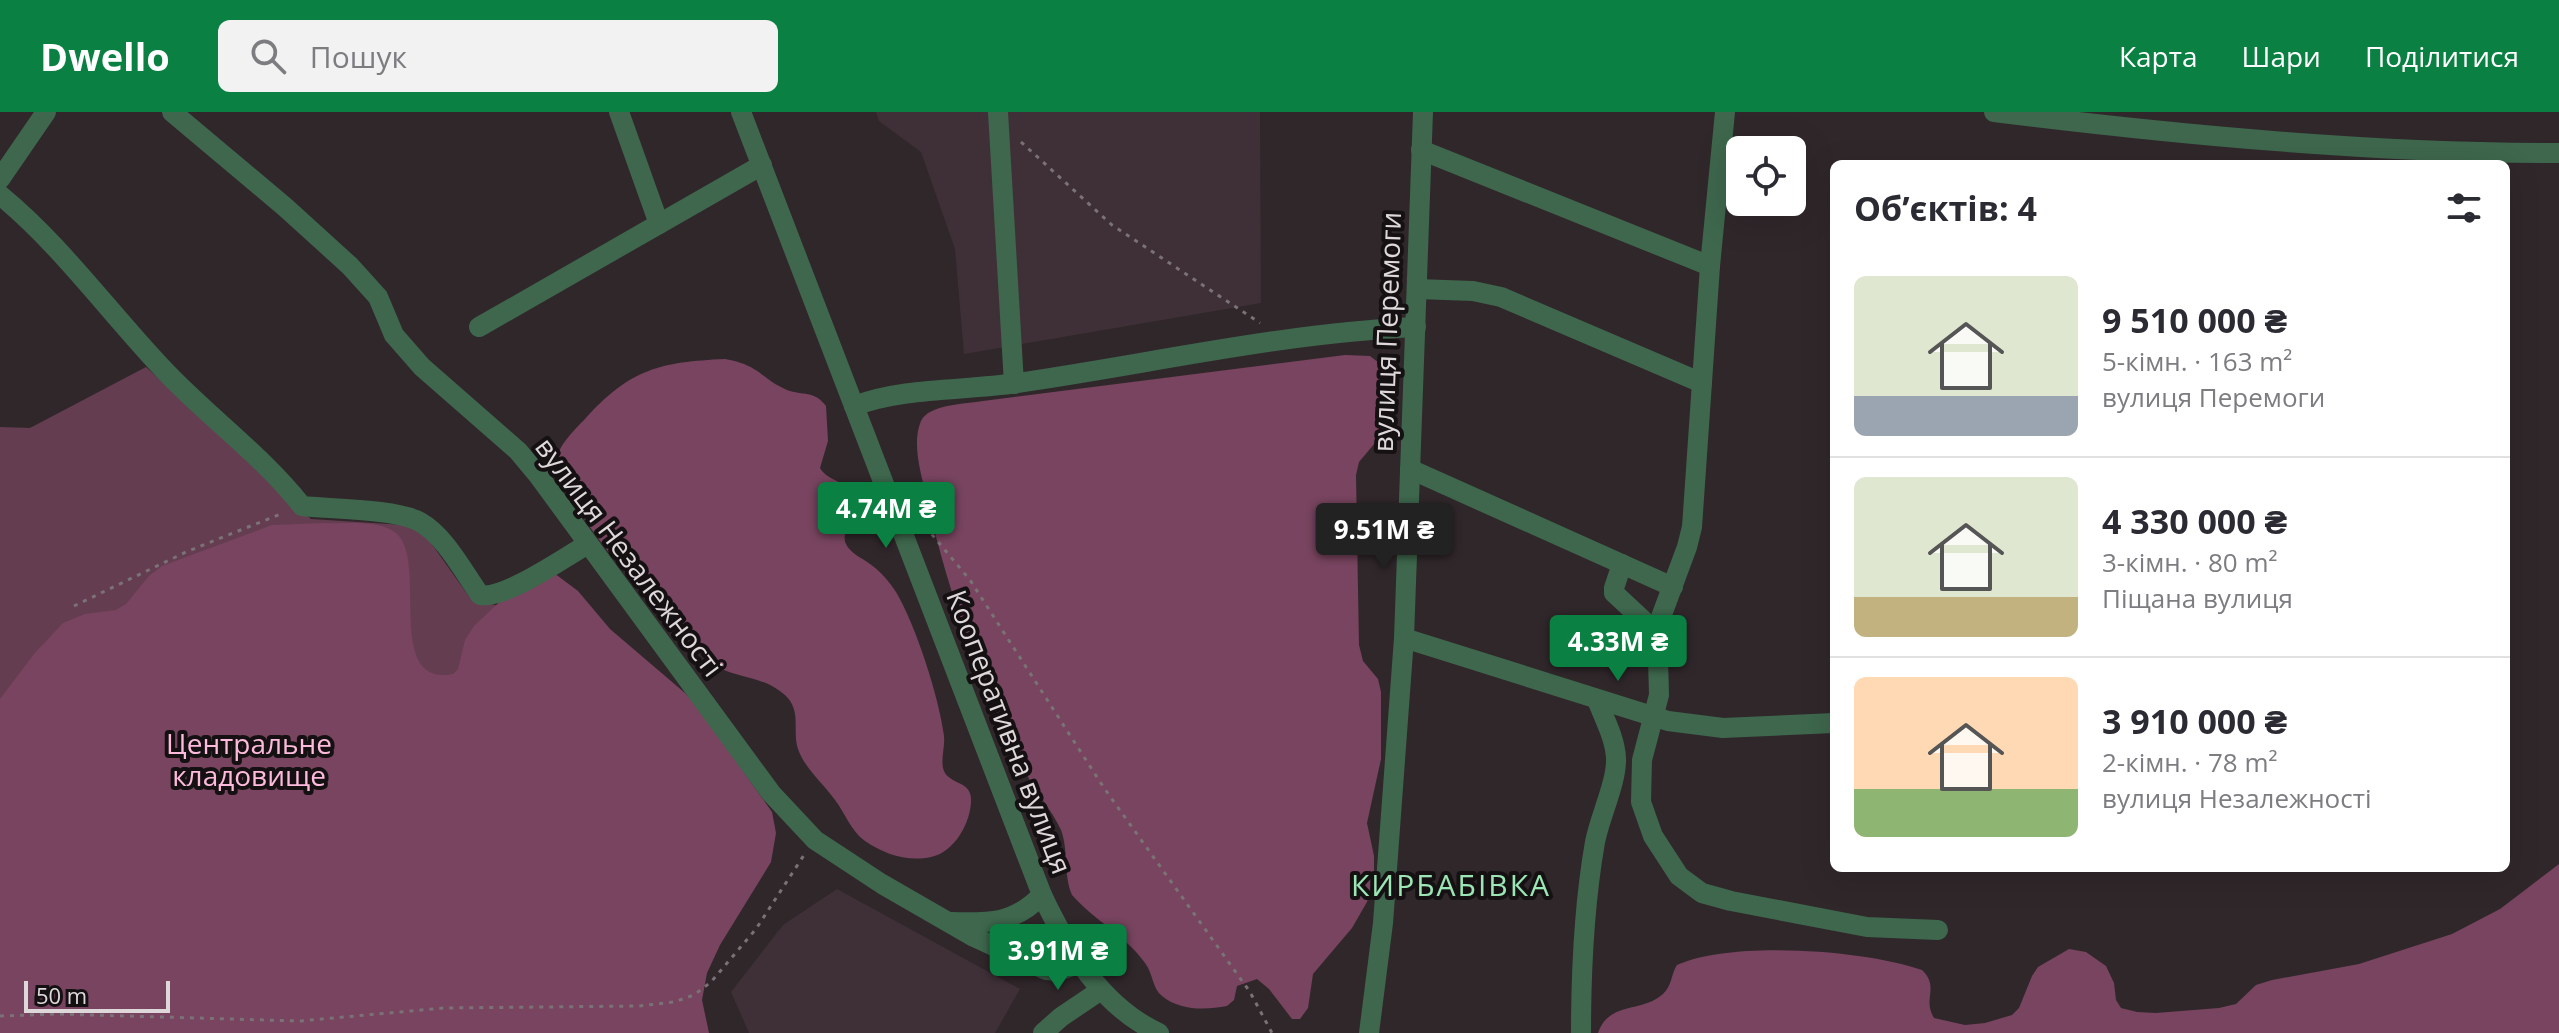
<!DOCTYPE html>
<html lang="uk">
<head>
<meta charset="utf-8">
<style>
	:root { --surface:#fff; --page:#f2f2f3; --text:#2b2b33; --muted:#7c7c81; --line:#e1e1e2; --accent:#0b8043 }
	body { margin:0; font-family:"Open Sans",sans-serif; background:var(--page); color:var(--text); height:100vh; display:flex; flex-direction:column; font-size:30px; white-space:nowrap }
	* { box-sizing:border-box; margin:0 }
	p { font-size:26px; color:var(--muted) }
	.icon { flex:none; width:44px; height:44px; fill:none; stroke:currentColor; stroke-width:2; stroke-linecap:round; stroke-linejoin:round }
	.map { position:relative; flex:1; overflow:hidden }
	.side { position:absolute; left:1830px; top:48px; width:680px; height:712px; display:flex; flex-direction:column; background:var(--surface); border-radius:12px; box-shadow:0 8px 32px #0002 }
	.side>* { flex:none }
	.buttons { position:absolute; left:1726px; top:24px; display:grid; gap:16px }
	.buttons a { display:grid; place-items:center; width:80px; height:80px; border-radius:12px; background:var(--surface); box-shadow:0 8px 32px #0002; font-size:40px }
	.scale { position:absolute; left:24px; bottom:20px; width:146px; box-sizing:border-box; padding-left:8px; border:4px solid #ded8db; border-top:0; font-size:22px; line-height:28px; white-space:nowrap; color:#ded8db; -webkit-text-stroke:6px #151113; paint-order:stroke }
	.price { position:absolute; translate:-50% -68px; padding:0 18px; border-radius:8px; background:var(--accent); color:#fff; font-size:26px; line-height:52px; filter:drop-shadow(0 2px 4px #0008) }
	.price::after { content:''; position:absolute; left:50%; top:48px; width:24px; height:18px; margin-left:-12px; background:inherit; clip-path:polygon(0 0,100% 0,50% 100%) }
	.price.active { background:#222; color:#fff }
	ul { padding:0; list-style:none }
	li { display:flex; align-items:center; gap:24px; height:200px; padding:0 24px }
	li+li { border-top:2px solid var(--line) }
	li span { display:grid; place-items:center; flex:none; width:224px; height:160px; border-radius:12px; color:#555 }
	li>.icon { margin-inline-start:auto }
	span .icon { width:96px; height:96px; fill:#fffc; stroke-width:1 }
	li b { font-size:34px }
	h2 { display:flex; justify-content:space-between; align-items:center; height:96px; padding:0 24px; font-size:34px }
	header { display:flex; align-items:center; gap:48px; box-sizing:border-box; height:112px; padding:0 40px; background:var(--accent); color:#fff }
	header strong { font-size:38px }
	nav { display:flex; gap:44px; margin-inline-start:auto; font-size:28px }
	.search { width:560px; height:72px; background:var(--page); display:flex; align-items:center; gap:20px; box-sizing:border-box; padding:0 28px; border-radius:12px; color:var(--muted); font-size:30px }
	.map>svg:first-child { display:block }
	.built { fill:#3f3037 }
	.green { fill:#653d51 }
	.forest { fill:#78445f }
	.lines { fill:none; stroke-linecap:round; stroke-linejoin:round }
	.path { stroke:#7a7276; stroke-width:3; stroke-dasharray:4 6; stroke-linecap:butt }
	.minor { stroke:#3e674d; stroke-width:20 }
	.labels { text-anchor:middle; stroke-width:8; stroke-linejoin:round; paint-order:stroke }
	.street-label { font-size:28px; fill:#ded8db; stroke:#151113 }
	.park-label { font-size:28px; fill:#fdbadb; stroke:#151113 }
	.neighbourhood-label { font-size:30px; letter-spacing:2px; fill:#9ce6b6; stroke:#151113 }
</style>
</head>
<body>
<header>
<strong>Dwello</strong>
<div class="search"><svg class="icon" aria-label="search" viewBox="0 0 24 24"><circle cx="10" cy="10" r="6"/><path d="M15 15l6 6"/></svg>Пошук</div>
<nav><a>Карта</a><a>Шари</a><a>Поділитися</a></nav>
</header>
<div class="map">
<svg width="2559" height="921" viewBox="0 0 2559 921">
	<rect width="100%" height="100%" fill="#30272b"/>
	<g class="built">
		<path d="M876 0H1260L1261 191 964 242 955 137 921 40 879 9Z"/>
		<path d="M837 777 1020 877 995 921H749L731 880 783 813Z"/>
	</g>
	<path class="green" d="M146 255 311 407 419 414 470 486 608 525 0 892V315L30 316Z"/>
	<g class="forest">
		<path d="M1345 243 1370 244 1387 257 1388 265 1377 302 1380 325 1359 350 1356 363 1359 533 1363 549 1378 567 1381 580V647L1367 711 1374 744V761L1367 790 1352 816 1313 862 1308 896 1300 907H1292L1269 877 1257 867 1237 874 1234 888 1227 894C1206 898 1180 899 1162 884 1152 876 1153 861 1145 851 1126 824 1094 808 1072 783 1063 762 1069 740 1061 718 1052 698 1036 681 1026 661 982 574 948 482 927 387 922 365 911 332 921 309 929 292 966 292 983 289Z"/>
		<path d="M725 247C760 253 760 266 787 278 803 284 814 278 826 294L828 329 820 356C828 370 847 368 853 384 861 403 839 418 846 432 850 441 862 446 870 452 880 459 889 469 896 480 916 514 939 585 944 624 945 635 941 646 943 656 947 673 970 668 971 686 972 709 955 740 931 745 907 750 884 742 865 729 851 719 845 701 835 688 823 671 805 657 798 637 792 617 802 599 785 583 759 561 734 568 710 550 698 541 703 528 692 519 681 509 667 503 655 493 633 473 553 376 556 348 559 333 575 317 585 307 630 257 660 250 725 247Z"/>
		<path d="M325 411C344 412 376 408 393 419 432 441 381 576 453 562L458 557 465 528 474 514 526 465 554 461 578 479 610 517 685 581 700 598 772 700 776 721 771 750 720 833 707 861 702 888 709 921H0V587L34 542 63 511 85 502 116 498 126 492 149 464 162 454 272 413Z"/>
		<path d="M2559 752V921H1598C1609 889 1642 901 1663 882 1672 874 1671 862 1677 853 1731 828 1866 838 1922 858 1940 875 1922 887 1934 906L1965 913 1985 911 2012 903 2019 896 2032 864 2038 855 2069 837 2086 840 2106 854 2114 871 2116 888 2121 896 2137 900 2156 901 2219 896 2236 892 2256 873 2272 868 2359 852 2452 822 2500 797Z"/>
	</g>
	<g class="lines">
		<g class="path">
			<path d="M1021 30 1112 113 1260 211"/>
			<path d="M919 407 970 468 1104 676 1250 880 1272 921"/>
			<path d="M74 494 186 440 283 401"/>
			<path d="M0 904 57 902 300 909 444 896 639 894 674 890 694 883 711 870 756 817 804 743"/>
		</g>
		<g class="minor">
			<path d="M172 0 285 95 350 154 378 185 394 223 422 255 518 339 538 363 771 681 815 728 882 772 974 825 1046 858 1058 859 1080 851"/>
			<path d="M741 0 1042 783C1068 838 1102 895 1159 921"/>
			<path d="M998 0 1014 272"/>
			<path d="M1994 0C2180 23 2371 41 2559 41"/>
			<path d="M1421 38 1710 154"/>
			<path d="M0 67 46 0"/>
			<path d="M0 83C60 132 109 200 163 257 207 304 262 343 302 394 331 397 397 397 420 410 445 424 463 459 480 483 504 488 565 445 588 432"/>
			<path d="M659 112 762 53"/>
			<path d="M1417 177 1473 179 1501 185 1702 271"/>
			<path d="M479 215 659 112 619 0"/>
			<path d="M854 294C905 275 963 279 1017 271 1149 252 1282 221 1416 215"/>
			<path d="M1410 357 1673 475"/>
			<path d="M1622 452 1614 476V481L1643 508 1654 524 1658 546 1659 583 1642 648 1641 690 1653 724 1679 764 1702 781 1731 789 1867 815 1938 818"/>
			<path d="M1654 524 1687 435 1692 415 1710 154 1725 0"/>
			<path d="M1404 526 1668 609 1723 616 1834 611"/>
			<path d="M951 810C989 811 1014 812 1042 783"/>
			<path d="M1043 921 1061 905 1101 878"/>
			<path d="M1369 921 1383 811 1404 526 1423 0"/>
			<path d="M1581 921C1581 857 1584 793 1595 730 1600 704 1617 670 1616 646 1615 626 1604 606 1597 588"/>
		</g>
	</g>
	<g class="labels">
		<g class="street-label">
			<text transform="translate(1387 220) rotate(-88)" y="10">вулиця Перемоги</text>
			<text transform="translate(629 445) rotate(53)" y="10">вулиця Незалежності</text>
			<text transform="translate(1009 620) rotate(69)" y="10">Кооперативна вулиця</text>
		</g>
		<g class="park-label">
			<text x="249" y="642">Центральне<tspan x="249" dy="32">кладовище</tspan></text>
		</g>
		<g class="neighbourhood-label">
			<text x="1451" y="784">КИРБАБІВКА</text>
		</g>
	</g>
</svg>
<div class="buttons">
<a><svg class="icon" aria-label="locate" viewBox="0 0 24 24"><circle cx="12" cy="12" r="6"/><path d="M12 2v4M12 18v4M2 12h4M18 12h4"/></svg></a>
</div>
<div class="scale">50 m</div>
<b class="price" style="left:886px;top:438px">4.74M ₴</b>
<b class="price active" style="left:1384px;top:459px">9.51M ₴</b>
<b class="price" style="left:1618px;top:571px">4.33M ₴</b>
<b class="price" style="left:1058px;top:880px">3.91M ₴</b>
<section class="side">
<h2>Об’єктів: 4<svg class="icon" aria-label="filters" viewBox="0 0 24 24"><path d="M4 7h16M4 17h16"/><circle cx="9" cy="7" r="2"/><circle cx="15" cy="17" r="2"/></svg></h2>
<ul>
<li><span style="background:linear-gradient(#dfe7d0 75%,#9aa5b1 0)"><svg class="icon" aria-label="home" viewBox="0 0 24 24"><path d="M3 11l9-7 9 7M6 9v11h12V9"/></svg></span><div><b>9 510 000 ₴</b><p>5-кімн. · 163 m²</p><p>вулиця Перемоги</p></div></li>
<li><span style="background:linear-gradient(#dfe7d0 75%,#c2b280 0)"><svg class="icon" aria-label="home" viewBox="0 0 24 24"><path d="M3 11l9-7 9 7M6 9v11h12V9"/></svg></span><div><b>4 330 000 ₴</b><p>3-кімн. · 80 m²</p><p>Піщана вулиця</p></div></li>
<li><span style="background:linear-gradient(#ffd9b3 70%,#8fb573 0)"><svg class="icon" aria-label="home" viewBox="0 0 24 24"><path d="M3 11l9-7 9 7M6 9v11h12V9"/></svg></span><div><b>3 910 000 ₴</b><p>2-кімн. · 78 m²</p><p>вулиця Незалежності</p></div></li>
</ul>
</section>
</div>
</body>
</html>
